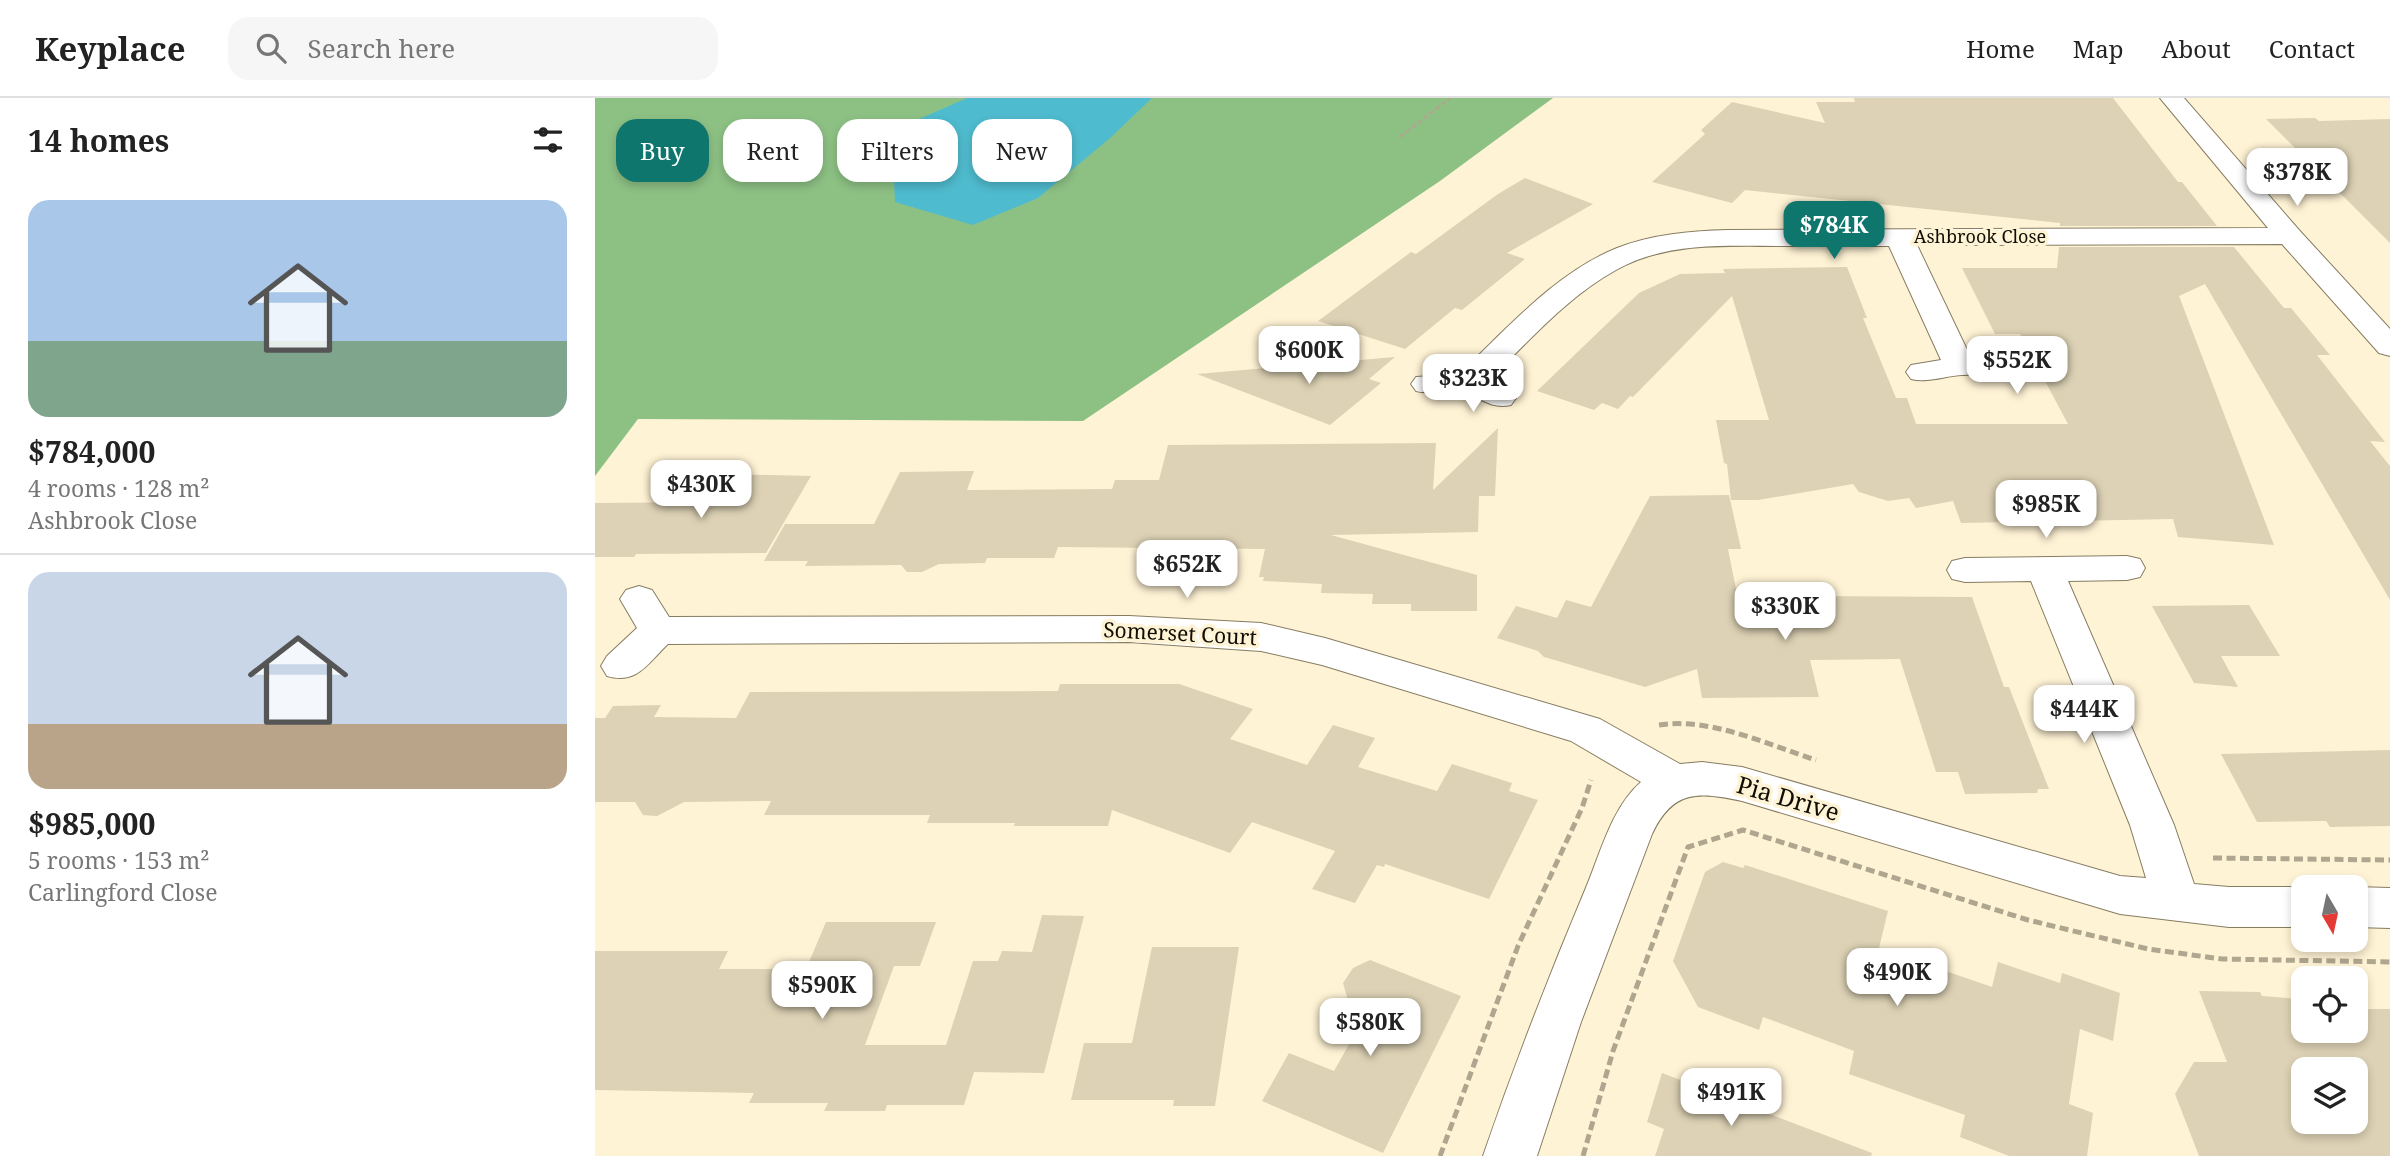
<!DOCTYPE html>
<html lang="en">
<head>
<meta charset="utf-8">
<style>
	:root { --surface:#fff; --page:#f6f6f6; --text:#222; --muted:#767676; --line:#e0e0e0; --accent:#0f766e }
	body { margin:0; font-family:"Noto Serif",serif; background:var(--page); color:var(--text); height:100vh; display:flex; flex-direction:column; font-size:26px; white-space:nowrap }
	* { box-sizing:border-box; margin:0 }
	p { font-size:23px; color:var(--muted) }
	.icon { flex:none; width:38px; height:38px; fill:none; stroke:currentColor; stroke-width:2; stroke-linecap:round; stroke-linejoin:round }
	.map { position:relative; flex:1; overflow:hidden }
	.details { display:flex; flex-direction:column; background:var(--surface); width:595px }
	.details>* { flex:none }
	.hud { position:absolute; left:21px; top:21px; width:665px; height:63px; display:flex; gap:14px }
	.needle { width:46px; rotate:171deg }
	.buttons { position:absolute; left:1696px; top:777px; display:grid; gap:14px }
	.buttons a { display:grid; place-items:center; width:77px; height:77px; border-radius:14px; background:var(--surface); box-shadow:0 4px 10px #0003; font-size:35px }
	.price { position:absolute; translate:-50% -60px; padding:0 16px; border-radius:14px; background:#fff; color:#222; font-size:23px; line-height:46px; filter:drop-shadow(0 2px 4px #0008) }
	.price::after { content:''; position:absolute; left:50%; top:42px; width:21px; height:16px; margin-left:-10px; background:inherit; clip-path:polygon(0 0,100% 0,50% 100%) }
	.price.selected { background:var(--accent); color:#fff }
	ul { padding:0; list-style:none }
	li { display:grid; align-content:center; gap:14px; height:371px; padding:0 28px }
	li+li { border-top:2px solid var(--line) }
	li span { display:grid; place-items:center; height:217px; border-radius:21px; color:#555 }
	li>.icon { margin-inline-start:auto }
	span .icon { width:126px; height:126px; fill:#fffc; stroke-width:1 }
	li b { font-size:30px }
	h2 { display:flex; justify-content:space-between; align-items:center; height:84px; padding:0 28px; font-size:30px }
	.pill { padding:0 24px; border-radius:21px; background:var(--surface); box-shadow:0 4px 10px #0003; font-size:24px; line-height:63px }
	.pill.selected { background:var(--accent); color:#fff }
	header { display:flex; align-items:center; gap:42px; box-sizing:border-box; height:98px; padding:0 35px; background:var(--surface); border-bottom:2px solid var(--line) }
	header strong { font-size:33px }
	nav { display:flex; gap:38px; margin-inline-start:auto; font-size:24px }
	.search { width:490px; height:63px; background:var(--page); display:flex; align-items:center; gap:18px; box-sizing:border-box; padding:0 24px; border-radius:21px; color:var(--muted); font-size:26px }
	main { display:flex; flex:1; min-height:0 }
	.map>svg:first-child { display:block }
	.forest { fill:#8dc184 }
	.water { fill:#4fbbce }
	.building { fill:#ddd2b5; fill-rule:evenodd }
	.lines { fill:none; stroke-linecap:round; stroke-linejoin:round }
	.street-casing { stroke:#867c61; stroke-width:2 }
	.path-far1 { stroke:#afa68f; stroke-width:2.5; stroke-dasharray:5 2.5; stroke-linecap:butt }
	.path { stroke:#afa68f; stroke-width:5; stroke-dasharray:9 4.5; stroke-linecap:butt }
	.street { fill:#fff; fill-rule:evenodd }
	.labels { text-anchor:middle; stroke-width:7; stroke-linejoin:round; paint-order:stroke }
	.far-street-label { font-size:18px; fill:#100d04; stroke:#fff3d5 }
	.street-label { font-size:21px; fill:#100d04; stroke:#fff3d5 }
	.near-street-label { font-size:24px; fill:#100d04; stroke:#fff3d5 }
</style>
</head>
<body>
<header>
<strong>Keyplace</strong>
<div class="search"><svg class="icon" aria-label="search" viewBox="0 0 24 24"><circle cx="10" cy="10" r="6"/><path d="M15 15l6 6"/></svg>Search here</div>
<nav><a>Home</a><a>Map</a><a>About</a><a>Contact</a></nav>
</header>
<main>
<section class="details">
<h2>14 homes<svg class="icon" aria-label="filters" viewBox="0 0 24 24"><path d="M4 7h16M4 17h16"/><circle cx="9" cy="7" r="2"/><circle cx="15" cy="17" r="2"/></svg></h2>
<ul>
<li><span style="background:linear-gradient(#a9c7e8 65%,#7fa58c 0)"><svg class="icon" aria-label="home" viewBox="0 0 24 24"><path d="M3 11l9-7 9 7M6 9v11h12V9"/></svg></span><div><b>$784,000</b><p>4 rooms · 128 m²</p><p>Ashbrook Close</p></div></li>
<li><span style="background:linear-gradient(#c9d6e8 70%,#b9a48a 0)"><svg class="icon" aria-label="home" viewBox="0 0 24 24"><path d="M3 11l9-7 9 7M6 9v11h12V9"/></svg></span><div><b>$985,000</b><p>5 rooms · 153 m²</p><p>Carlingford Close</p></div></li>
</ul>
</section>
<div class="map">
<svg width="1795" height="1058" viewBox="0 0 1795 1058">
	<rect width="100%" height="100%" fill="#fff3d5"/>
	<path class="forest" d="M0 0H958L845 83 488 323 43 321 0 378Z"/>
	<path class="water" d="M372 0H557L514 41 443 100 378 127 300 104 298 61 313 26Z"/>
	<g class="building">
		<path d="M1259 0H1518L1583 84H1587L1622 128H1465V125L1150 92 1137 105 1057 84 1110 36 1106 32 1137 4 1230 25 1221 4H1260Z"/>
		<path d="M1720 20 1724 23 1795 21V145L1671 21Z"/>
		<path d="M930 80 998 106 912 155 930 161 867 212 860 210 810 251 723 223 816 154 821 156 903 96Z"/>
		<path d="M1464 149H1639L1689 210H1696L1735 257H1722L1790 344 1775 343 1795 368V502L1610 186 1584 198 1679 447 1583 439 1578 421 1366 425 1358 403 1321 410 1314 400 1293 403 1264 394 1258 386 1163 402H1136L1132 366 1129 365 1121 322H1174L1137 198 1038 299 1035 298 1023 311 1007 305 999 312 942 293 1044 195 1085 176 1130 175 1128 171 1252 169 1272 220H1268L1301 300H1312L1321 326H1473L1425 236H1400L1367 170H1462Z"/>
		<path d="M800 259 774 281 786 285 735 327 602 276Z"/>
		<path d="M903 330 900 398H884L883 434 736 437 882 477V513H816V506H777L778 496 726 495 727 486 668 483 669 479H664L670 451 463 449 459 460H392L390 465 344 466 327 474H312L306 467 210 468 213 463H169L190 426H279L305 374 379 373 372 392 517 391 520 382H564L573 347 841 345 838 392Z"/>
		<path d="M132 376 216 378 171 455 41 456 39 459H0V405L114 404Z"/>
		<path d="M1134 397 1146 451H1133L1148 526H1220L1214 498 1377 499 1409 589H1414L1454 691H1443L1442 695 1370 696 1363 674H1341L1305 561 1215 562 1224 599 1107 600 1102 571 1050 589 963 563 949 559 943 553 902 540 921 508 962 520 971 502 996 509 1055 398Z"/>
		<path d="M1654 507 1685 558H1626L1643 589 1599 585 1557 508Z"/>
		<path d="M465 586H584L658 611 635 641 712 667 738 627 780 640 763 669 842 693 857 666 917 685 914 693 943 702 894 801 790 766 789 769 782 767 760 805 717 791 740 753 657 724 635 755 517 712 513 728H419L420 725H332L335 717H169L176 703 89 704 62 718 48 717 40 704H0V620H10L18 608 66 607 59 619 141 620 155 594 463 593Z"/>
		<path d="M1795 652V728L1735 729 1731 723 1662 724 1626 656Z"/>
		<path d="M1128 764 1148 770 1150 767 1293 813 1284 850 1397 889 1403 864 1465 885 1467 875 1525 895 1518 943 1485 931 1474 1006 1498 1015 1492 1058H1414L1365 1039 1370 1017 1254 976 1259 953 1168 919 1164 932 1103 909 1078 863 1110 774Z"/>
		<path d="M447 817 489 818 449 975 379 974 369 1007H292L290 1013H229L233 1005H154L159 995 0 992V853H133L124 871H211L231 824H341L325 868H299L270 947H351L378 863H403L407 853 437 854Z"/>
		<path d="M557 849H644L620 1008H578L579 1002H476L489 945H537Z"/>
		<path d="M775 862 866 898 788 1055 667 1003 694 955 739 973 774 911 753 903 748 885 758 870Z"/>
		<path d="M1604 893 1665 894 1667 898 1704 901 1708 903V933H1760V911H1795V1058H1604L1580 996 1599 964H1632ZM1708 971H1760V1024H1708Z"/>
		<path d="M1067 975 1277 1055 1276 1058H1060L1069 1031 1052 1024Z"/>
	</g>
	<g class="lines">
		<defs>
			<g id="street">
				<path d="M1565 0H1589L1704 132 1795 231V258L1784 255 1687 146 1322 147 1375 258H1402L1413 260 1417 267 1413 274C1398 277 1383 276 1367 277 1349 278 1333 285 1316 281L1311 274 1316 267 1346 262 1294 148C1257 148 1220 148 1183 148 1129 148 1070 144 1021 172 972 199 933 244 893 283L916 293 921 300 916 307C895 312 886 298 867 295 852 291 836 297 821 293L816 286 821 279 864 276C912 231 960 175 1022 150 1057 136 1096 133 1133 132L1673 130Z"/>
				<path d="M1532 458 1545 461 1550 470 1545 479 1532 482 1473 483 1579 727 1599 786 1634 789H1708V829H1634L1525 816 1147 703C1104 694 1078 691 1057 736L986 924 942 1058H888C919 968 953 880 990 792 1005 757 1016 710 1046 684L976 643 727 567 666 553 534 544 73 546C53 565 42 587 12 578L6 568 12 558 42 530 25 501 31 492 44 488 57 492 74 519 534 518 666 525 730 540 1005 621 1085 666 1107 664 1147 669 1525 778 1551 780 1535 727 1436 483 1370 484 1357 481 1352 472 1357 463 1370 460Z"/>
				<path d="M1760 789 1795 790V830L1760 829Z"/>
			</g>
		</defs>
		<use href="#street" class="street-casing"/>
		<path class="path-far1" d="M805 39 855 0"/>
		<g class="path">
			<path d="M1064 627C1116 619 1173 647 1221 662"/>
			<path d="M1618 760 1795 762"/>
			<path d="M845 1058 923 848 987 710 996 682"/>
			<path d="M988 1058 1018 953 1093 749 1148 732 1433 822 1553 851 1627 861 1795 864"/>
		</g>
		<use href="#street" class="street"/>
	</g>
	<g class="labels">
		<g class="far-street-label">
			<text x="1385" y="145">Ashbrook Close</text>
		</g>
		<g class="street-label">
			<text transform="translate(585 536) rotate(3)" y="7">Somerset Court</text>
		</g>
		<g class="near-street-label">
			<text transform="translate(1193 701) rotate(16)" y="8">Pia Drive</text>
		</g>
	</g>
</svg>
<div class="buttons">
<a><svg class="needle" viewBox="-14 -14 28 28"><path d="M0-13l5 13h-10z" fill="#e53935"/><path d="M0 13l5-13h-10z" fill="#767676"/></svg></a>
<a><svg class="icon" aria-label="locate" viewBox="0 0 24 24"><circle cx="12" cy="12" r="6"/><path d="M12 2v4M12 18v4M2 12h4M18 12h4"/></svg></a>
<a><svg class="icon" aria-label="layers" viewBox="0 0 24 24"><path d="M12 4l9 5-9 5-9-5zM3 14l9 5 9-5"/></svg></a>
</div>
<b class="price" style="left:1702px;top:110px">$378K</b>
<b class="price selected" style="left:1239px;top:163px">$784K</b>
<b class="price" style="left:714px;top:288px">$600K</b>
<b class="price" style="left:1422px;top:298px">$552K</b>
<b class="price" style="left:878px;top:316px">$323K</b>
<b class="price" style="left:106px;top:422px">$430K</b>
<b class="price" style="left:1451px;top:442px">$985K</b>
<b class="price" style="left:592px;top:502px">$652K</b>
<b class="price" style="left:1190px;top:544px">$330K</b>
<b class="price" style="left:1489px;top:647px">$444K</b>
<b class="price" style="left:1302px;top:910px">$490K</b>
<b class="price" style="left:227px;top:923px">$590K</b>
<b class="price" style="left:775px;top:960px">$580K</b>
<b class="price" style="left:1136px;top:1030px">$491K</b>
<div class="hud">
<a class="pill selected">Buy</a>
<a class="pill">Rent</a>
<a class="pill">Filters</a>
<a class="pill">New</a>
</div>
</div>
</main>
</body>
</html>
